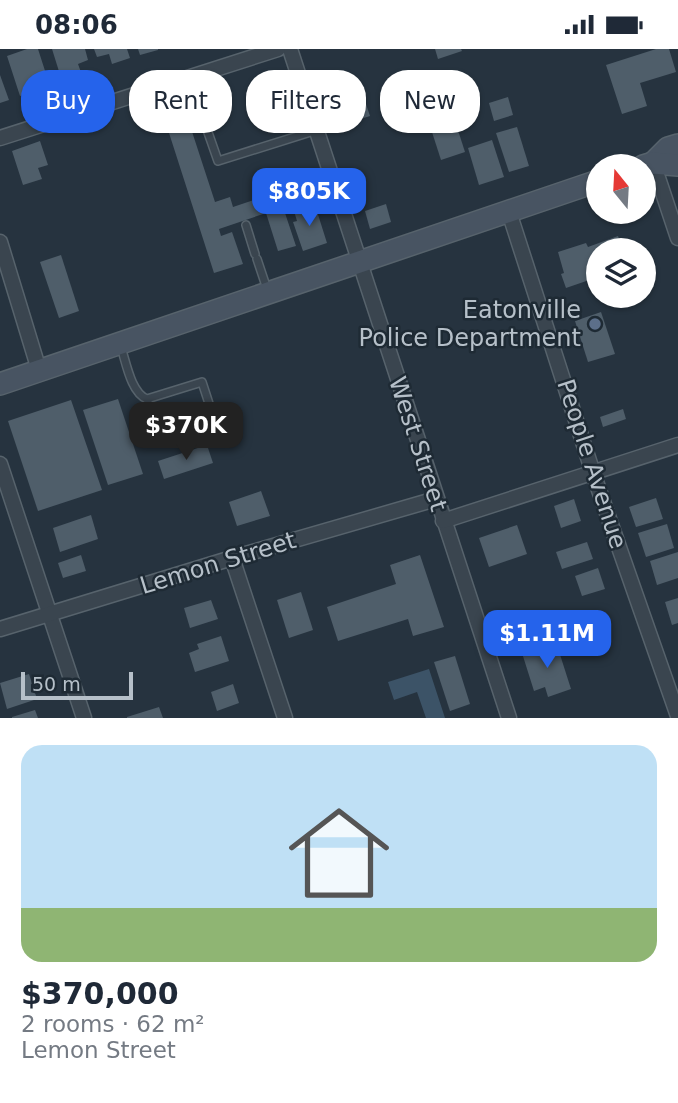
<!DOCTYPE html>
<html lang="en">
<head>
<meta charset="utf-8">
<style>
	:root { --surface:#fff; --page:#f2f2f3; --text:#1f2937; --muted:#747a83; --accent:#2563eb }
	body { margin:0; font-family:"DejaVu Sans",sans-serif; background:var(--page); color:var(--text); height:100vh; display:flex; flex-direction:column; font-size:26px; white-space:nowrap }
	* { box-sizing:border-box; margin:0 }
	p { font-size:23px; color:var(--muted) }
	.icon { flex:none; width:38px; height:38px; fill:none; stroke:currentColor; stroke-width:2; stroke-linecap:round; stroke-linejoin:round }
	.map { position:relative; height:669px; overflow:hidden }
	.details { display:flex; flex-direction:column; background:var(--surface); flex:1 }
	.details>* { flex:none }
	.guide { position:absolute; left:21px; top:21px; width:637px; height:63px; display:flex; gap:14px }
	.needle { width:46px; rotate:342deg }
	.fabs { position:absolute; left:586px; top:105px; display:grid; gap:14px }
	.fabs a { display:grid; place-items:center; width:70px; height:70px; border-radius:50%; background:var(--surface); box-shadow:0 2px 5px #0004; font-size:35px }
	.scale { position:absolute; left:21px; bottom:18px; width:112px; box-sizing:border-box; padding-left:7px; border:4px solid #b6c0c9; border-top:0; font-size:19px; line-height:24px; white-space:nowrap; color:#b6c0c9; -webkit-text-stroke:5px #1e2a34; paint-order:stroke }
	.price { position:absolute; translate:-50% -60px; padding:0 16px; border-radius:14px; background:var(--accent); color:#fff; font-size:23px; line-height:46px; filter:drop-shadow(0 2px 4px #0008) }
	.price::after { content:''; position:absolute; left:50%; top:42px; width:21px; height:16px; margin-left:-10px; background:inherit; clip-path:polygon(0 0,100% 0,50% 100%) }
	.price.selected { background:#222; color:#fff }
	ul { padding:0; list-style:none }
	li { display:grid; align-content:center; gap:14px; height:371px; padding:0 21px }
	li span { display:grid; place-items:center; height:217px; border-radius:21px; color:#555 }
	li>.icon { margin-inline-start:auto }
	span .icon { width:126px; height:126px; fill:#fffc; stroke-width:1 }
	li b { font-size:30px }
	.chip { padding:0 24px; border-radius:28px; background:var(--surface); box-shadow:0 2px 5px #0004; font-size:24px; line-height:63px }
	.chip.selected { background:var(--accent); color:#fff }
	.status { display:flex; justify-content:space-between; align-items:center; height:49px; padding:0 35px; background:var(--surface); direction:ltr }
	.status svg { height:19px; fill:currentColor }
	.map>svg:first-child { display:block }
	.water { fill:#3c5367 }
	.building { fill:#4f5e6a }
	.lines { fill:none; stroke-linecap:round; stroke-linejoin:round }
	.lane-casing { stroke:#57636c; stroke-width:10 }
	.street-casing { stroke:#57636c; stroke-width:17 }
	.secondary-casing { stroke:#57636c; stroke-width:24 }
	.lane { stroke:#3a454f; stroke-width:7 }
	.street { stroke:#3a454f; stroke-width:14 }
	.secondary { stroke:#485462; stroke-width:21 }
	.service-dot { fill:#5c6f8a; stroke:#1e2a34; stroke-width:2.5 }
	.labels { text-anchor:middle; stroke-width:5; stroke-linejoin:round; paint-order:stroke }
	.poi-label { font-size:24px; fill:#b6c0c9; stroke:#1e2a34; text-anchor:end }
	.street-label { font-size:24px; fill:#b6c0c9; stroke:#1e2a34 }
</style>
</head>
<body>
<div class="status"><b>08:06</b><svg viewBox="0 0 49 12"><path d="M0 12V9h3v3zM5 12V6h3v6zM10 12V3h3v9zM15 12V0h3v12zM26 1h20v11H26zM47 4h2v5h-2z"/></svg></div>
<div class="map">
<svg width="678" height="669" viewBox="0 0 678 669">
	<rect width="100%" height="100%" fill="#26333f"/>
	<path class="water" d="M429 620 445 669H426L417 643 394 651 388 633Z"/>
	<g class="building">
		<path d="M27 0H38L47 28 37 31 40 41 20 47 7 7Z"/>
		<path d="M52 0H85L88 11 78 15 82 26 62 32Z"/>
		<path d="M94 0H127L130 9 112 15 109 5 97 8Z"/>
		<path d="M138 0H158V1L140 6Z"/>
		<path d="M435 0H461L462 2 438 10Z"/>
		<path d="M656 0H669L676 23 640 34 647 57 622 65 606 16Z"/>
		<path d="M0 26 9 51 0 54Z"/>
		<path d="M361 40 370 67 348 74 339 47Z"/>
		<path d="M508 48 513 66 494 72 489 54Z"/>
		<path d="M182 52 215 153 230 148 233 158 260 149 257 140 275 134 296 197 278 202 266 164 219 180 221 187 232 183 243 215 214 224 161 59Z"/>
		<path d="M455 72 465 103 441 111 431 80Z"/>
		<path d="M517 78 529 117 509 123 496 84Z"/>
		<path d="M492 91 504 128 479 136 468 99Z"/>
		<path d="M40 92 48 116 38 119 42 130 23 136 12 102Z"/>
		<path d="M386 155 391 173 370 180 365 162Z"/>
		<path d="M315 156 327 194 303 202 293 173 297 172 294 162Z"/>
		<path d="M618 187 623 201H598V228L566 239 561 225 564 224 558 203 586 194 588 198Z"/>
		<path d="M61 206 79 262 59 269 40 213Z"/>
		<path d="M601 263 615 305 588 313 575 272Z"/>
		<path d="M118 350 143 425 108 436 83 361Z"/>
		<path d="M71 351 102 441 38 462 8 372Z"/>
		<path d="M623 360 626 370 603 378 600 368Z"/>
		<path d="M207 396 213 414 164 430 158 412Z"/>
		<path d="M261 442 270 467 237 477 229 453Z"/>
		<path d="M656 449 663 470 636 478 629 458Z"/>
		<path d="M574 450 581 472 561 479 554 457Z"/>
		<path d="M91 466 98 490 60 503 53 479Z"/>
		<path d="M667 475 674 499 646 508 638 484Z"/>
		<path d="M517 476 527 505 489 518 479 489Z"/>
		<path d="M587 493 593 510 562 520 556 503Z"/>
		<path d="M678 503V529L657 536 650 512Z"/>
		<path d="M81 506 86 522 63 529 58 514Z"/>
		<path d="M420 506 444 578 413 587 408 570 338 592 327 558 396 535 390 516Z"/>
		<path d="M598 519 605 540 582 547 575 527Z"/>
		<path d="M301 543 313 581 289 589 277 551Z"/>
		<path d="M678 549V574L672 576 665 553Z"/>
		<path d="M211 551 218 570 190 579 184 559Z"/>
		<path d="M221 587 229 612 195 623 189 604 199 600 197 595Z"/>
		<path d="M556 593 571 640 548 648 545 638 534 642 522 604Z"/>
		<path d="M455 607 470 655 450 662 434 613Z"/>
		<path d="M29 625 37 650 7 660 0 634Z"/>
		<path d="M233 635 239 654 217 662 211 643Z"/>
		<path d="M159 658 163 669H127V668Z"/>
		<path d="M35 661 38 669H12V668Z"/>
	</g>
	<g class="lines">
		<defs>
			<g id="lane">
				<path d="M189 29 218 112 317 81"/>
				<path d="M246 176 255 205"/>
				<path d="M257 210 267 240"/>
				<path d="M121 298C126 313 131 344 147 350L202 333 215 373 160 389 147 350"/>
			</g>
			<g id="street">
				<path d="M290 0 509 669"/>
				<path d="M0 89 278 0"/>
				<path d="M653 114 678 189"/>
				<path d="M509 163 593 424 678 667"/>
				<path d="M0 193 39 321"/>
				<path d="M0 415 84 669"/>
				<path d="M443 472 678 396"/>
				<path d="M232 509 285 669"/>
				<path d="M0 580 232 509 436 450"/>
			</g>
			<g id="secondary">
				<path d="M653 114 668 99 678 96"/>
				<path d="M643 117 653 114 678 116"/>
				<path d="M0 335 598 132"/>
			</g>
		</defs>
		<use href="#lane" class="lane-casing"/>
		<use href="#street" class="street-casing"/>
		<use href="#secondary" class="secondary-casing"/>
		<use href="#lane" class="lane"/>
		<use href="#street" class="street"/>
		<use href="#secondary" class="secondary"/>
	</g>
	<circle class="service-dot" cx="595" cy="275" r="7"/>
	<g class="labels">
		<g class="poi-label">
			<text x="581" y="269">Eatonville<tspan x="581" dy="28">Police Department</tspan></text>
		</g>
		<g class="street-label">
			<text transform="translate(418 395) rotate(72)" y="8">West Street</text>
			<text transform="translate(592 415) rotate(72)" y="8">People Avenue</text>
			<text transform="translate(218 514) rotate(-17)" y="8">Lemon Street</text>
		</g>
	</g>
</svg>
<div class="fabs">
<a><svg class="needle" viewBox="-14 -14 28 28"><path d="M0-13l5 13h-10z" fill="#e53935"/><path d="M0 13l5-13h-10z" fill="#747a83"/></svg></a>
<a><svg class="icon" aria-label="layers" viewBox="0 0 24 24"><path d="M12 4l9 5-9 5-9-5zM3 14l9 5 9-5"/></svg></a>
</div>
<div class="scale">50 m</div>
<b class="price" style="left:309px;top:179px">$805K</b>
<b class="price selected" style="left:186px;top:413px">$370K</b>
<b class="price" style="left:547px;top:621px">$1.11M</b>
<div class="guide">
<a class="chip selected">Buy</a>
<a class="chip">Rent</a>
<a class="chip">Filters</a>
<a class="chip">New</a>
</div>
</div>
<section class="details">
<ul>
<li><span style="background:linear-gradient(#bfe0f5 75%,#8fb573 0)"><svg class="icon" aria-label="home" viewBox="0 0 24 24"><path d="M3 11l9-7 9 7M6 9v11h12V9"/></svg></span><div><b>$370,000</b><p>2 rooms · 62 m²</p><p>Lemon Street</p></div></li>
</ul>
</section>
</body>
</html>
